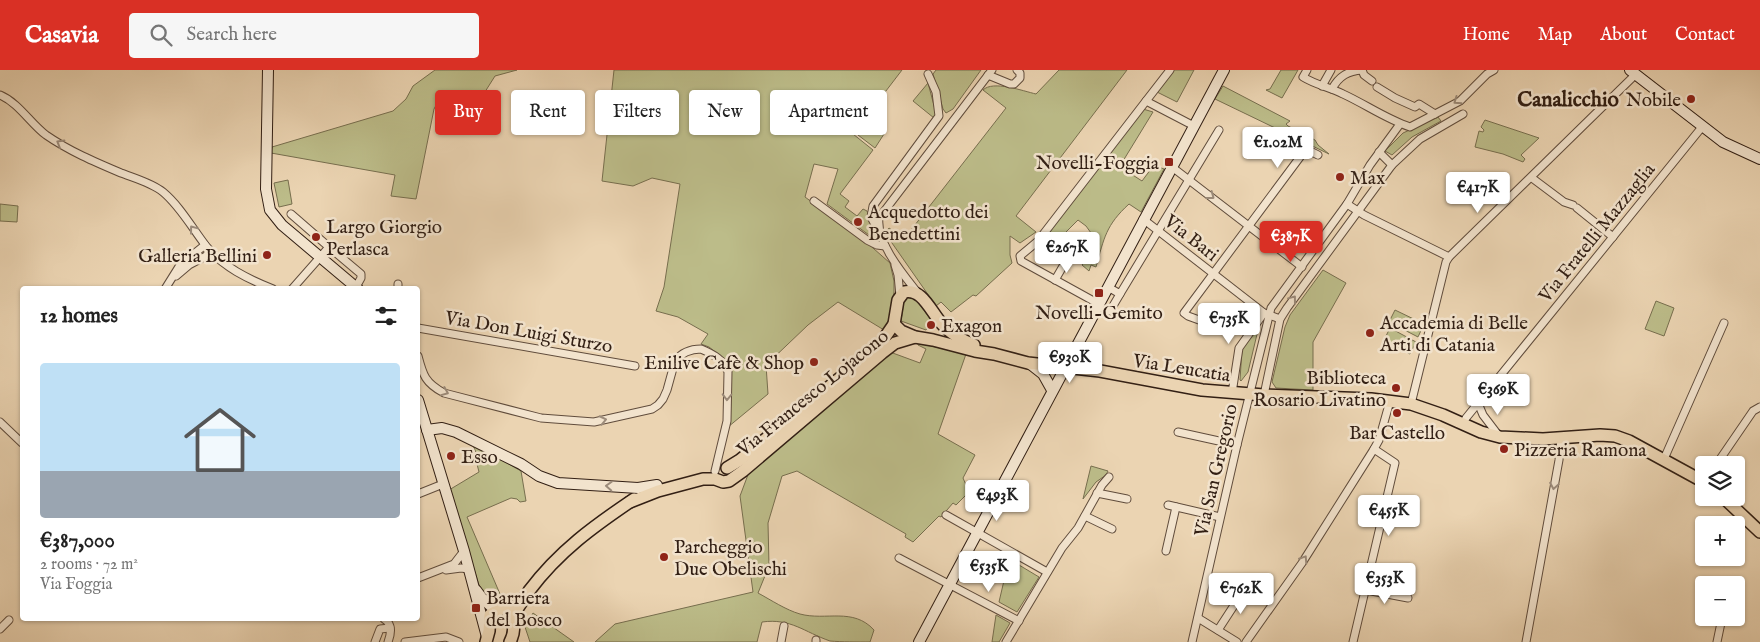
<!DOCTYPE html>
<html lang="en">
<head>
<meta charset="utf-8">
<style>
	:root { --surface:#fff; --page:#f6f6f6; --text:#222; --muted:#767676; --accent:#d93025 }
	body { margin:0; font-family:"IM FELL English",serif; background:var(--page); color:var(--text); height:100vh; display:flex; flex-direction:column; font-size:19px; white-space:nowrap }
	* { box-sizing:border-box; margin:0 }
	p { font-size:16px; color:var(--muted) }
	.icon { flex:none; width:28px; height:28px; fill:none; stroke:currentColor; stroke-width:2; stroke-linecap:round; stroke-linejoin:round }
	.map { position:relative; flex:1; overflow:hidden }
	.sheet { position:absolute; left:20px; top:216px; width:400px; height:335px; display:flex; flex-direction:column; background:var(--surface); border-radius:5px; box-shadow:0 1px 4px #0004 }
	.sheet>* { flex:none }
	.hud { position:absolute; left:435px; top:20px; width:475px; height:45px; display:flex; gap:10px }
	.buttons { position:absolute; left:1695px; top:386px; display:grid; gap:10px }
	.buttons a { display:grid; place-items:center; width:50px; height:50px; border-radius:5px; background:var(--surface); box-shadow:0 1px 4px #0004; font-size:25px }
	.price { position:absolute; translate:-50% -42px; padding:0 11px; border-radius:5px; background:#fff; color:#222; font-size:16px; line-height:32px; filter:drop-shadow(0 1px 2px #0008) }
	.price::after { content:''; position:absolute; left:50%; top:30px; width:15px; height:11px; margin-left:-8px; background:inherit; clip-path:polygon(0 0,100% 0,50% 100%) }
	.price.active { background:var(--accent); color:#fff }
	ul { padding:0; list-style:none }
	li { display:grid; align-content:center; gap:10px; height:265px; padding:0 20px }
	li span { display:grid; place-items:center; height:155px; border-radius:5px; color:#555 }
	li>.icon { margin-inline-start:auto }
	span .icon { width:90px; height:90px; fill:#fffc; stroke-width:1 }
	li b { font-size:21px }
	h2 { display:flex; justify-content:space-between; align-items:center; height:60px; padding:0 20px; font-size:21px }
	.chip { padding:0 18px; border-radius:5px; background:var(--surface); box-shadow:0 1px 4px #0004; font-size:18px; line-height:45px }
	.chip.active { background:var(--accent); color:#fff }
	header { display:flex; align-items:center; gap:30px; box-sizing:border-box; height:70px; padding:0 25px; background:var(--accent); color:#fff }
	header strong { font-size:24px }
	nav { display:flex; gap:28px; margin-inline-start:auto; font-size:18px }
	.search { width:350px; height:45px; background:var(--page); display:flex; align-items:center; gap:12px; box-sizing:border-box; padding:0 18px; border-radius:5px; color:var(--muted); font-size:19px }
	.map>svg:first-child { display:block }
	.green { fill:#bcbc89; stroke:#776e4e }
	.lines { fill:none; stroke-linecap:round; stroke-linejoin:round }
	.street-casing { stroke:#604c3c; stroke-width:9 }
	.secondary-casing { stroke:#321f14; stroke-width:12 }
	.primary-casing { stroke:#321f14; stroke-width:14 }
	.street { stroke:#f2e3cd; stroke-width:7 }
	.secondary { stroke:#f2e3cd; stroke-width:10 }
	.primary { stroke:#ebd4b2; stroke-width:11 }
	.oneway { stroke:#9c8b7a }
	.poi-dot { fill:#8f2418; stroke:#f2e3cd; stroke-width:2 }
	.labels { text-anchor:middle; stroke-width:5; stroke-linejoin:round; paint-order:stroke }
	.poi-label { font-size:19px; fill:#321f14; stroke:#f2e3cd; text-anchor:start }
	.street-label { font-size:19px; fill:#321f14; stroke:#f2e3cd }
	.quarter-label { font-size:21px; font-weight:bold; fill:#321f14; stroke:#f2e3cd }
</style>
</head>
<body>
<header>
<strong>Casavia</strong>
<div class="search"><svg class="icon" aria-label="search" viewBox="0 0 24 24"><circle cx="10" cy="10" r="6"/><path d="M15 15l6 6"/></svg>Search here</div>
<nav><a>Home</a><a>Map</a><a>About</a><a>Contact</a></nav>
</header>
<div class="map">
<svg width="1760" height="572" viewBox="0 0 1760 572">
	<rect width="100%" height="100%" fill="#ebd4b2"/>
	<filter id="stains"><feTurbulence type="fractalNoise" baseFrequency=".004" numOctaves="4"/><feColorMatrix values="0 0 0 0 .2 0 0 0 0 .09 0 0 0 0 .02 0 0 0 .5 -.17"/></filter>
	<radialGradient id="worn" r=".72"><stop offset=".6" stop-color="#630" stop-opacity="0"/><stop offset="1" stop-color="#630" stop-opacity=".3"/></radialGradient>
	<g class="green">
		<path d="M435 0H517L495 6 471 44 440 28 434 39 416 129 391 126 395 105 271 83 272 77 393 41 406 29 413 16Z"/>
		<path d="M614 0H902L853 64 873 80 840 124 849 131 845 137 857 146 863 139 867 141 877 165 876 167 869 165 827 134 838 99 814 94 805 127 865 171 890 193 894 211V222L890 248 884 260 838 232 808 255 766 295 768 324 728 357 732 295 709 277 701 274 708 264 678 247 656 241 664 217 680 114 652 108 633 116 602 111Z"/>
		<path d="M936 0H981L953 39 946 43 943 39 933 4Z"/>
		<path d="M1059 0H1127L1016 146 1036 162 1020 173 1010 166V185L1012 193 976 226 973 225 951 242 941 232 936 236 885 163 889 158 904 169 1006 38 983 20C993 10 1023 21 1036 24Z"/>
		<path d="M1173 0H1194L1177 32 1157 22Z"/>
		<path d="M1281 0H1298L1282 28 1266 20 1270 19Z"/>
		<path d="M928 13 936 43 934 48 913 31Z"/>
		<path d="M1223 16 1290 51 1286 54 1288 56 1315 70 1318 75 1329 84 1215 29Z"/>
		<path d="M1143 39 1153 42 1123 91 1128 95V102L1142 111 1154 95 1164 99 1141 142 1129 134C1106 155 1104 168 1096 197L1091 195 1089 201 1082 195 1099 174 1086 156 1078 150 1053 175 1042 171Z"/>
		<path d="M871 47 876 50 874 55 884 64 875 78 858 65Z"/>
		<path d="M1438 47 1441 51 1412 67 1392 85 1385 81 1403 63Z"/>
		<path d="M1485 50 1539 68 1521 85 1525 89 1523 92 1503 84 1475 77 1479 61 1483 62 1484 60 1481 57Z"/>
		<path d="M288 110 292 134 279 137 274 113Z"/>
		<path d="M0 134 18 136 17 152 0 151Z"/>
		<path d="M1323 200 1346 213 1313 272V320L1276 318 1272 312 1285 257 1290 245Z"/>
		<path d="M910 227 915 229 932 251 926 260 901 251 904 230Z"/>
		<path d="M1656 231 1674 238 1664 266 1645 259Z"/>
		<path d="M1395 240 1424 254 1418 267 1389 252Z"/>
		<path d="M1390 258 1416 272 1410 284 1384 270Z"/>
		<path d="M1256 260H1258L1248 302 1241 311 1240 310 1242 279Z"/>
		<path d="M918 273 966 284 938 364 975 385 963 408 969 422 956 435 953 433 941 447 939 446 913 472 905 467 906 464 797 401 782 406 768 453 769 496 758 523C771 530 786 540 800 544 826 551 853 537 874 560L870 572C858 572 841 572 830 571 804 562 791 548 762 552L757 572H595L615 554 753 522 740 426 749 402 890 282 920 293 926 279 918 275Z"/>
		<path d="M472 373 521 401 526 431 520 432 517 429 511 428 467 447 500 524 513 526 516 529 499 534 488 529 479 515 449 420 479 402 475 386 477 385Z"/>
		<path d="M1091 396 1108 401 1106 405 1096 412 1083 429Z"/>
		<path d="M1009 489 1039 507 1017 542 999 532Z"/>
		<path d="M533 543 574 572H530L525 557Z"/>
		<path d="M996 545 1010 553 999 572H992Z"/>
	</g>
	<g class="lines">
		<defs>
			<g id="street">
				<path d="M1307 0 1303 7C1316 15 1329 17 1343 24 1365 34 1386 49 1410 57L1460 31 1487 4 1494 0"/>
				<path d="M1362 0 1364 5 1372 11"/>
				<path d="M988 5 1010 14H1014L1020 8V3L1017 0"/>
				<path d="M1322 16 1331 0"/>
				<path d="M1377 17 1395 28 1415 37 1419 34 1435 44"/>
				<path d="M1332 19C1339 6 1348 1 1362 0"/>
				<path d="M0 25C19 33 30 53 46 65 69 81 95 92 121 103 134 108 152 113 163 122 180 136 192 158 206 176 223 197 248 209 273 219"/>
				<path d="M1146 31 1170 0"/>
				<path d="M1379 82 1392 95"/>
				<path d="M1172 97 1302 197"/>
				<path d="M1532 108 1564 132 1573 135"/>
				<path d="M814 131 867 170 877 175 885 176"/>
				<path d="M1347 134 1364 145 1449 187"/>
				<path d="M1577 138 1613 167"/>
				<path d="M291 144 329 177"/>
				<path d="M1143 149 1264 243 1280 249"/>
				<path d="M878 160 871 147 873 136 939 46 936 22 928 4"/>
				<path d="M895 195 898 205 900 226"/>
				<path d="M176 206 189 195 206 186 210 181"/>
				<path d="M1055 210 1066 191"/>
				<path d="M1108 217 1120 224 1219 60"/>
				<path d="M165 219 180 195 205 175"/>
				<path d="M292 219 329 177 361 204V208L356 217"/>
				<path d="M398 219V214"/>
				<path d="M917 222C902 203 876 172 879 148L992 0"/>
				<path d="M1099 234 1021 191 1020 186 1038 171 1146 31 1194 56"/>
				<path d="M1110 241 1120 224"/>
				<path d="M1199 250 1188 246 1184 243 1306 79 1318 85"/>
				<path d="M418 258 635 296"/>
				<path d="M418 286C423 305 425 313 444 323L541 348 594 352 652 339 658 335 663 329 667 320 675 291C682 282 690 279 701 279 713 284 724 290 728 302L727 351 715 401"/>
				<path d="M1232 323 1239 278 1264 243"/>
				<path d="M1264 325 1280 249 1287 238 1392 95 1420 69 1463 44"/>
				<path d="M1478 333 1483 345 1499 366"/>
				<path d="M1411 334 1446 192 1449 187 1636 4"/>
				<path d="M0 352 22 373"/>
				<path d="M1463 354 1466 348 1702 57"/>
				<path d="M1178 362 1237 375"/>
				<path d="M1664 389 1724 253"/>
				<path d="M1716 395 1753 341 1760 337"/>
				<path d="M1097 423 1127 429"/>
				<path d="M418 424 443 414"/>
				<path d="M1168 435 1220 447"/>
				<path d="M946 445 1047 502"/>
				<path d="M1085 446 1112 459"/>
				<path d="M1166 481 1176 437"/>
				<path d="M899 488 1019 551"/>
				<path d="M446 500 461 498 468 499"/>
				<path d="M418 508 454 494 464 481"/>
				<path d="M1366 520 1408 528"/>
				<path d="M1198 548 1237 572"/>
				<path d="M384 549C393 554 391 564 388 572"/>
				<path d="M0 559 9 550"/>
				<path d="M1218 560 1246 517"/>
				<path d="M375 572 380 559 390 558"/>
				<path d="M405 572 446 567 459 572"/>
				<path d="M781 572 784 556"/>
				<path d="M816 572V570"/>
				<path d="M1006 572 1062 478 1078 458 1102 415 1109 407"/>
				<path d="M1192 572 1237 375 1271 238 1347 134 1370 95 1400 54"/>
				<path d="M1246 572 1302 493 1374 379 1379 370 1390 331"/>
				<path d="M1353 572 1395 393 1374 379"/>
				<path d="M1526 572 1559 390 1561 368"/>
				<path d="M1717 572 1722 548"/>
			</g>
			<g id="secondary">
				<path d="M268 0 266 119 270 140 282 155 358 219"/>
				<path d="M1630 0 1723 72 1760 89"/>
				<path d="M1029 293 1043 304 1052 320"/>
				<path d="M418 330 464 481 487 567"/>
				<path d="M427 360 442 358 456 362 521 394 539 406 558 413 638 418 657 415"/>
				<path d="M476 520 482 528 496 541"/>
				<path d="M919 572 1224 0"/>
			</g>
			<g id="primary">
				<path d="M894 254 901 261 915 267 933 270 975 281 994 284 1028 293 1100 301 1202 320 1264 325 1371 329 1411 334 1443 345 1481 362 1500 367 1543 369 1600 365 1615 366 1629 371 1704 412"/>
				<path d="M727 398 740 390 879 276 894 254 898 230 904 222C923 217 932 245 944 256 953 265 963 271 974 275"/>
				<path d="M1724 428 1760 462"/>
				<path d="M630 432 658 421 703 409H715L723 412 729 411 743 401 882 283 895 273 915 267"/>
				<path d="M508 546C515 555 515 562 510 572"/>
				<path d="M511 551C515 540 523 531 529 521 559 481 594 456 634 429"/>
				<path d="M486 572 489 561 490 545C497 538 511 539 520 533"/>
			</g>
		</defs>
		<use href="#street" class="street-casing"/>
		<use href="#secondary" class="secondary-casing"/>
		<use href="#primary" class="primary-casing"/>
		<use href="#street" class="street"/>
		<use href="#secondary" class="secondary"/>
		<use href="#primary" class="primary"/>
	</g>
	<defs><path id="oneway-chevron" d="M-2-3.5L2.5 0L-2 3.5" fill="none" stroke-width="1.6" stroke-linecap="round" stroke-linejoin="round" transform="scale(1.25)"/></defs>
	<g class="oneway">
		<use href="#oneway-chevron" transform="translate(1457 31) rotate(145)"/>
		<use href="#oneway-chevron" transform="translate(60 73) rotate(-149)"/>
		<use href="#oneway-chevron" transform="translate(1211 126) rotate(37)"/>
		<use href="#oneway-chevron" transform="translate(193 159) rotate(-127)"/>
		<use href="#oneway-chevron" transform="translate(1293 229) rotate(-53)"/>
		<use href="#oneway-chevron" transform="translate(445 322) rotate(22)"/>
		<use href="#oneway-chevron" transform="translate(727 327) rotate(91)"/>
		<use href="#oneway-chevron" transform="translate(603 350) rotate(-12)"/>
		<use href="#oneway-chevron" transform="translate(609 416) rotate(-177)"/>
		<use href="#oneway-chevron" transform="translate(1554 416) rotate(100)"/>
		<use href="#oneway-chevron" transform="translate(1304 489) rotate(-57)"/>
	</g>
	<g class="poi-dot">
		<circle cx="1691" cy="29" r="5"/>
		<rect x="1164" y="87" width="10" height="10" rx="2.5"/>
		<circle cx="1340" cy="107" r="5"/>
		<circle cx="858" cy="152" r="5"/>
		<circle cx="316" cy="167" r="5"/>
		<circle cx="267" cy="185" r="5"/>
		<rect x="1094" y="218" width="10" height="10" rx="2.5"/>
		<circle cx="931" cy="255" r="5"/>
		<circle cx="1370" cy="263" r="5"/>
		<circle cx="814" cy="292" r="5"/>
		<circle cx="1396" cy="318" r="5"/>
		<circle cx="1397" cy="343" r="5"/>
		<circle cx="1504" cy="379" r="5"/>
		<circle cx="451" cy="386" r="5"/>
		<circle cx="664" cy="487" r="5"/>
		<rect x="471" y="533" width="10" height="10" rx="2.5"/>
	</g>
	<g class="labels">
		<g class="poi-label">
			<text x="1681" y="36" text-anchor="end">Nobile</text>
			<text x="1159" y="99" text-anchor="end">Novelli-Foggia</text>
			<text x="1350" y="114">Max</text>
			<text x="868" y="148">Acquedotto dei<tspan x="868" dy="22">Benedettini</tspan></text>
			<text x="326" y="163">Largo Giorgio<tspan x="326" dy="22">Perlasca</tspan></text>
			<text x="257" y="192" text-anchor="end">Galleria Bellini</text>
			<text x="1099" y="249" text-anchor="middle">Novelli-Gemito</text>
			<text x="1380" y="259">Accademia di Belle<tspan x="1380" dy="22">Arti di Catania</tspan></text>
			<text x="941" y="262">Exagon</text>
			<text x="804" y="299" text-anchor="end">Enilive Cafè &amp; Shop</text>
			<text x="1386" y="314" text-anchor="end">Biblioteca<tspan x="1386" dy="22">Rosario Livatino</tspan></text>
			<text x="1397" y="369" text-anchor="middle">Bar Castello</text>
			<text x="1514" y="386">Pizzeria Ramona</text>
			<text x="461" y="393">Esso</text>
			<text x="674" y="483">Parcheggio<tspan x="674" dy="22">Due Obelischi</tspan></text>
			<text x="486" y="534">Barriera<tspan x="486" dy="22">del Bosco</tspan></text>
		</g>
		<g class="street-label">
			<text transform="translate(1596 162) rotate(-51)" y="7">Via Fratelli Mazzaglia</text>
			<text transform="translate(1192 167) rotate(38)" y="7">Via Bari</text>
			<text transform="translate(529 261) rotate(10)" y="7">Via Don Luigi Sturzo</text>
			<text transform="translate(1182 297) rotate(9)" y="7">Via Leucatia</text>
			<text transform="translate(812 322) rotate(-39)" y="7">Via Francesco Lojacono</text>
			<text transform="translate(1215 400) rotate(-77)" y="7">Via San Gregorio</text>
		</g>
		<g class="quarter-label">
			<text x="1568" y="36">Canalicchio</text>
		</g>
	</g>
	<rect width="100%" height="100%" filter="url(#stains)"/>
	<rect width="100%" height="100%" fill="url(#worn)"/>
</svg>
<div class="buttons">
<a><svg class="icon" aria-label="layers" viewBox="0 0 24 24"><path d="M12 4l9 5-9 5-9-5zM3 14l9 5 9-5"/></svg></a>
<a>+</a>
<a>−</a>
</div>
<b class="price" style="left:1278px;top:99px">€1.02M</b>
<b class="price" style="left:1478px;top:144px">€417K</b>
<b class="price active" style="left:1291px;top:193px">€387K</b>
<b class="price" style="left:1067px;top:204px">€267K</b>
<b class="price" style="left:1229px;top:275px">€735K</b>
<b class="price" style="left:1070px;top:314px">€930K</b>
<b class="price" style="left:1498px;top:346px">€369K</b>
<b class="price" style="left:997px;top:452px">€493K</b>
<b class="price" style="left:1389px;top:467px">€455K</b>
<b class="price" style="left:989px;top:523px">€535K</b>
<b class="price" style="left:1385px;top:535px">€353K</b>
<b class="price" style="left:1241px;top:545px">€762K</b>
<div class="hud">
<a class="chip active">Buy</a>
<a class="chip">Rent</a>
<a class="chip">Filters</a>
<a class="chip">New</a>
<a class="chip">Apartment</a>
</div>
<section class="sheet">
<h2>12 homes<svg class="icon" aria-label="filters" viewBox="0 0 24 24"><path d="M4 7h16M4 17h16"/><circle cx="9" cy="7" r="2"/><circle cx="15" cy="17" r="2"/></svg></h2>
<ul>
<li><span style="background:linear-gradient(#bfe0f5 70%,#9aa5b1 0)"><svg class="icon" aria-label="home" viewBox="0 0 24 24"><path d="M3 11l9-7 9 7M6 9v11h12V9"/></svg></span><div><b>€387,000</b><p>2 rooms · 72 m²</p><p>Via Foggia</p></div></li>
</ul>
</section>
</div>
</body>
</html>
